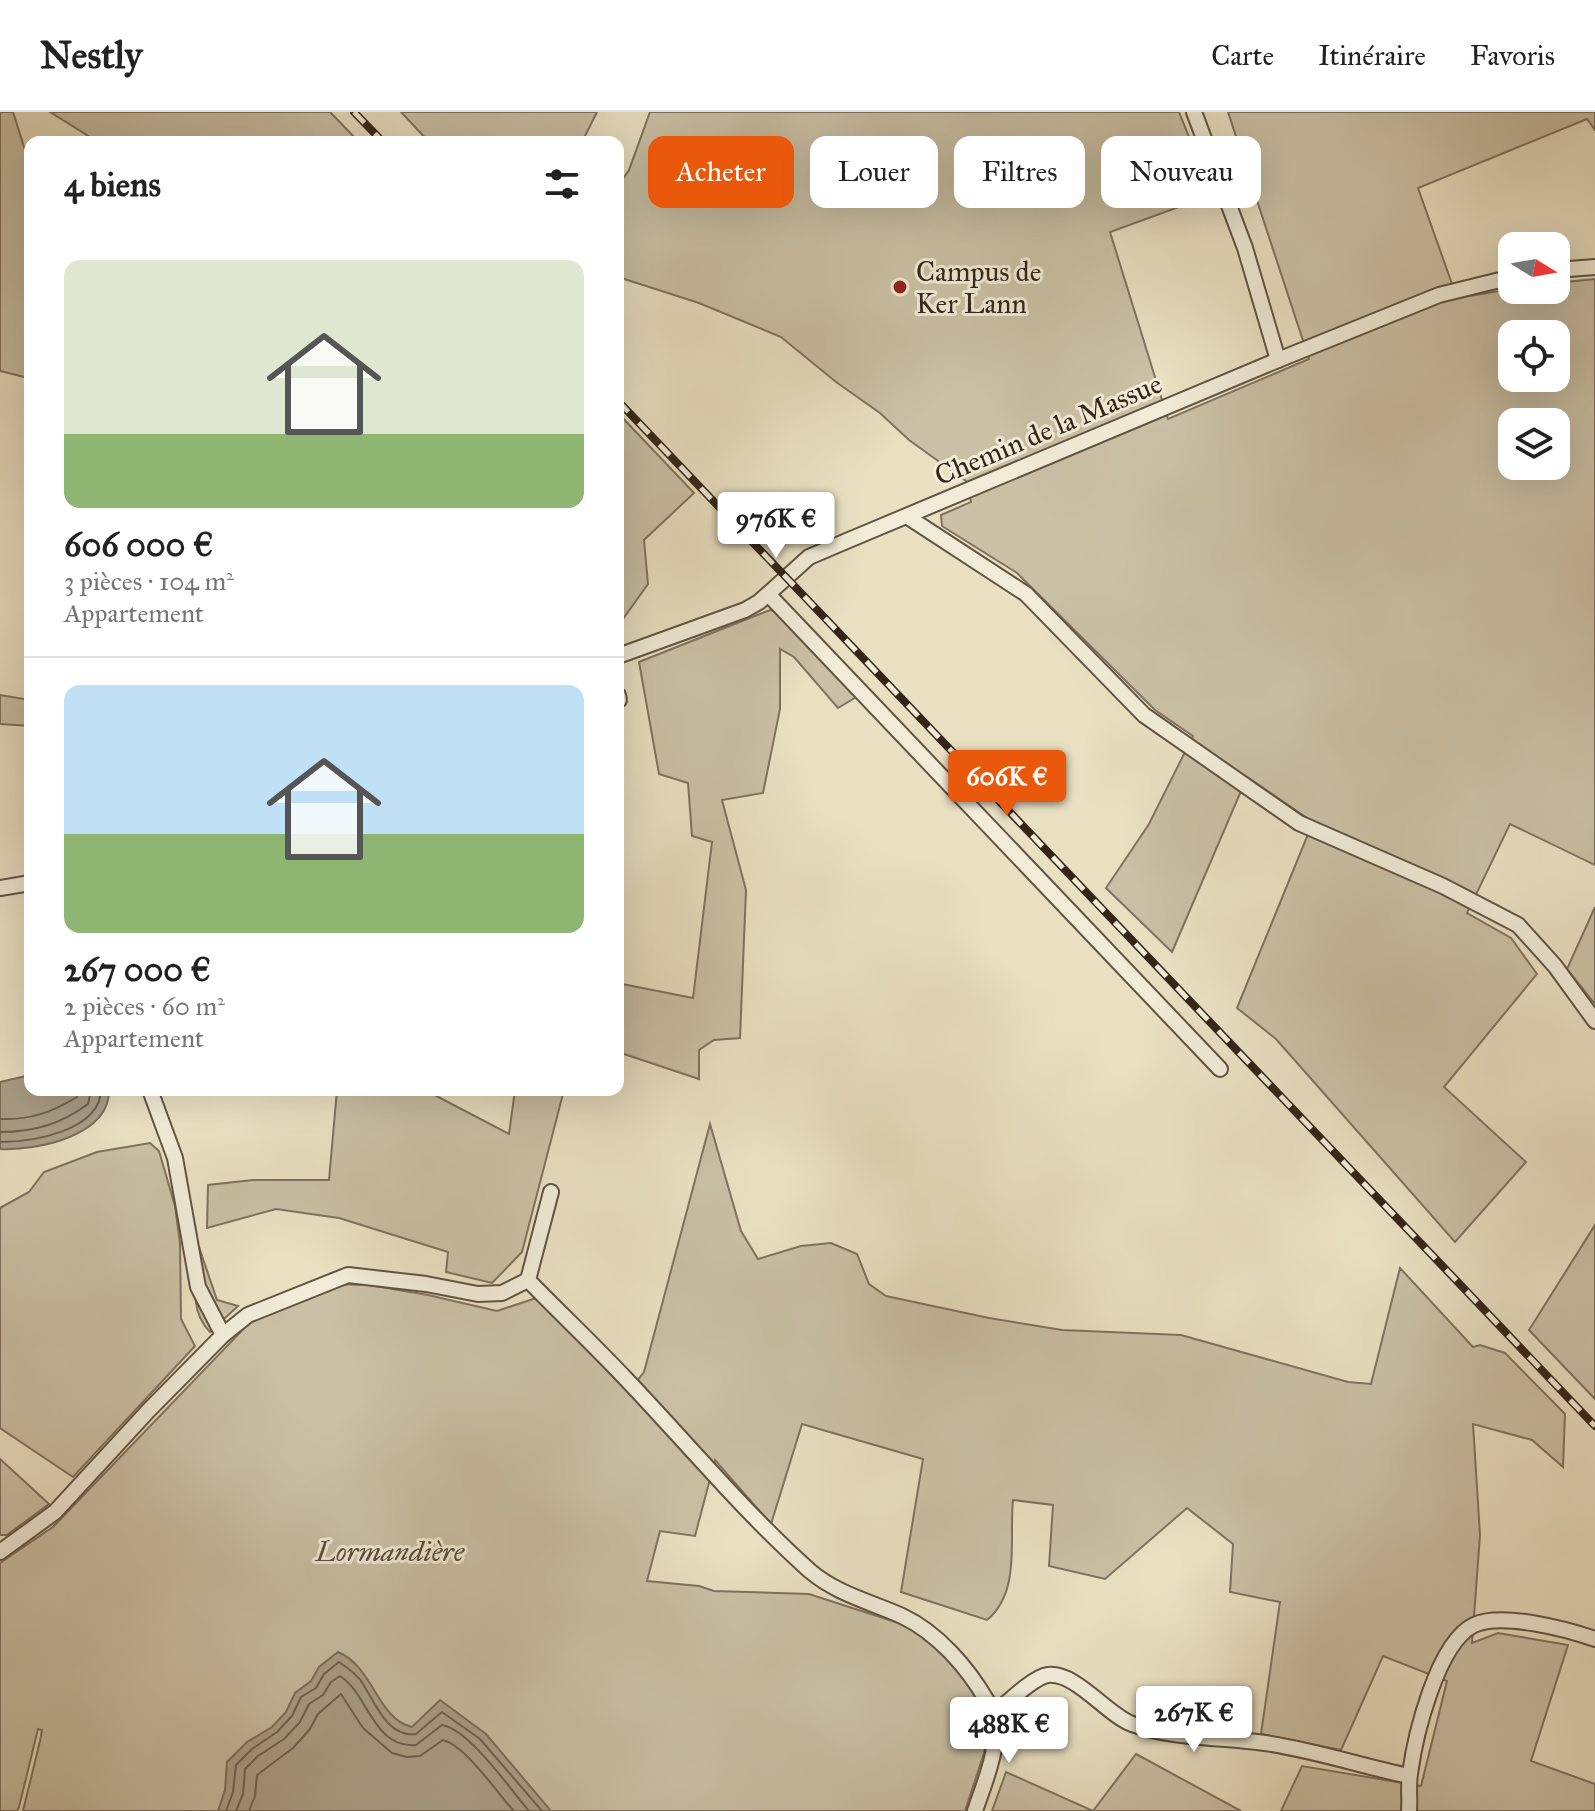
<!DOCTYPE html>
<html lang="fr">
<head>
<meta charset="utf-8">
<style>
	:root { --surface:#fff; --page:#f2f2f2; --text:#222; --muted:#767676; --line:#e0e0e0; --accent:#ea580c }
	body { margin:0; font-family:"IM FELL Great Primer",serif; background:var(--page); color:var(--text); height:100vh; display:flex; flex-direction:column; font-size:30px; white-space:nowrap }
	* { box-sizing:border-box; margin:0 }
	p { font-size:26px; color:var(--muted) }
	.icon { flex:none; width:44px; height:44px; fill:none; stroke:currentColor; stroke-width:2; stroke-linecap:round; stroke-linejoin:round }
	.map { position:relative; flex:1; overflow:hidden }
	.sheet { position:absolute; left:24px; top:24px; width:600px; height:960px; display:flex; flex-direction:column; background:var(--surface); border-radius:16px; box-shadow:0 8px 32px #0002 }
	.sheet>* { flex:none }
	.top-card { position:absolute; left:648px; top:24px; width:760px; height:72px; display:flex; gap:16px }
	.needle { width:52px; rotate:101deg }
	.fabs { position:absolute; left:1498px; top:120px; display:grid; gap:16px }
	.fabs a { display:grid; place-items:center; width:72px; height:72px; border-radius:16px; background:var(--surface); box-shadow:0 8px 32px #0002; font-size:40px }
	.price { position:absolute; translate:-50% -68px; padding:0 18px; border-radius:8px; background:#fff; color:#222; font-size:26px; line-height:52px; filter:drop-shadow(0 2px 4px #0008) }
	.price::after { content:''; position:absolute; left:50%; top:48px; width:24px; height:18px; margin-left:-12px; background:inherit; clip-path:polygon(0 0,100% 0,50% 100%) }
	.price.selected { background:var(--accent); color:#fff }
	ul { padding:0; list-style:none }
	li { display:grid; align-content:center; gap:16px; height:424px; padding:0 40px }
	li+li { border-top:2px solid var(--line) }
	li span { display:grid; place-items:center; height:248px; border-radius:16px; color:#555 }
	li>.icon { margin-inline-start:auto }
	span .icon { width:144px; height:144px; fill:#fffc; stroke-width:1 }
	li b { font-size:34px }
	h2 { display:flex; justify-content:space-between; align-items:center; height:96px; padding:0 40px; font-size:34px }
	.tag { padding:0 28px; border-radius:16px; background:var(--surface); box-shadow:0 8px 32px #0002; font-size:28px; line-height:72px }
	.tag.selected { background:var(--accent); color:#fff }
	header { display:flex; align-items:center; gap:48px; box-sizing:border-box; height:112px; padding:0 40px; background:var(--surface); border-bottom:2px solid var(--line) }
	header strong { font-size:38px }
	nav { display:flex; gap:44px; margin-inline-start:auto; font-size:28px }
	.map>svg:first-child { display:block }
	.green { fill:#cac0a5; stroke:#7f725e; stroke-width:2; fill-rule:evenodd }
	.water { fill:#aba088; stroke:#7b6f5b; stroke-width:2 }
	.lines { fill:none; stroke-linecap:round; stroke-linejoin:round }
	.shore { stroke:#706250; stroke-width:2 }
	.street-casing { stroke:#615442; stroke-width:18 }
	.street { stroke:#f1ebd7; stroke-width:14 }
	.rail-casing { stroke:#342518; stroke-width:8 }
	.rail { stroke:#f1ebd7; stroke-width:5; stroke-dasharray:15; stroke-linecap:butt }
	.poi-dot { fill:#8f2418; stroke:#f1ebd7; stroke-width:3 }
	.labels { text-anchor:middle; stroke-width:6; stroke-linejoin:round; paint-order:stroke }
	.poi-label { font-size:28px; fill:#342518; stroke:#f1ebd7; text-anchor:start }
	.street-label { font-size:28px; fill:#342518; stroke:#f1ebd7 }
	.park-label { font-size:28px; font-style:italic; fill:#5a4c3b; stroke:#f1ebd7 }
</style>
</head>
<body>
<header>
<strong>Nestly</strong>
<nav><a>Carte</a><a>Itinéraire</a><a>Favoris</a></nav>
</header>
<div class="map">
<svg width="1595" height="1699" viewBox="0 0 1595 1699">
	<rect width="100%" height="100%" fill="#e9e0c2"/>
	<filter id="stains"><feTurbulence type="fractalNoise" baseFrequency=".0025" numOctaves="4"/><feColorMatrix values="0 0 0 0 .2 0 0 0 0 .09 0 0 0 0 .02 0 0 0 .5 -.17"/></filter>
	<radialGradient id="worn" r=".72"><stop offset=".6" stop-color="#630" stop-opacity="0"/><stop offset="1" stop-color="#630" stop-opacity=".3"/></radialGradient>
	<g class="green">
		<path d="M0 0H13L25 38 28 266 0 259Z"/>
		<path d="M50 0H330L359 30H98Z"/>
		<path d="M401 0H597L582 30H429Z"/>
		<path d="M650 0H1179L1212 83 1110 120 1168 307 1309 247 1228 0H1595V18L1587 7 1418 76 1457 186 1512 177 1556 178V171L1595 167V753L1510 712 1467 801 1511 826 1537 862 1444 975 1526 1050 1455 1130 1276 927 1237 896 1313 710 1247 665 1172 840 1106 776 1149 712 1193 624 1155 598 1017 461 942 414 941 403 971 390 966 369 909 328 880 301 836 270 781 225 699 191 618 165V74L629 58ZM1512 222H1556V266H1512ZM1512 310H1556V354H1512Z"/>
		<path d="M618 301 694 381 644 428 648 472 618 514Z"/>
		<path d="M770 498 792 505 863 581 838 596 794 545 780 537V597L763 681 722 688 746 778 740 926 714 928 699 938V967L618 940V895L622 872 693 886 712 730 692 724 688 671 659 662 639 550Z"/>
		<path d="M0 583 30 588V614L0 612Z"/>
		<path d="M1595 795V892L1567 857Z"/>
		<path d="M337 978H425L509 1022 515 978H564L522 1140 492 1171 446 1160 448 1140 339 1106 276 1097 207 1116 208 1073 253 1068H329Z"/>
		<path d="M710 1012 741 1119 758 1147 801 1134 831 1131 857 1142 869 1172 886 1184 989 1206 1062 1218 1181 1223 1348 1270 1371 1272 1400 1156 1473 1235 1480 1233 1505 1241 1565 1302 1563 1355 1532 1328 1473 1312 1480 1423 1472 1531 1498 1521 1568 1533 1531 1649 1595 1672V1699H1281L1302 1654 1421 1674 1447 1569 1383 1544 1341 1638 1261 1622 1280 1490 1230 1480 1233 1432 1187 1396 1105 1467 1049 1454 1053 1393 1013 1388C1009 1427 1021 1480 987 1508L901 1480 923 1347 802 1312 771 1412 715 1348 695 1424 660 1419 647 1469 699 1474 714 1479 809 1482 911 1515 944 1541 977 1582 983 1595 987 1632 965 1699H23L40 1629 42 1618 38 1617 19 1695 17 1699H0V1451L53 1415 254 1206 332 1172 369 1173 428 1183 497 1199 533 1187H539L628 1280 644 1260Z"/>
		<path d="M150 1031 159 1039 175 1094 180 1131 181 1207 195 1234 73 1365 0 1316V1096L29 1080 44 1060 97 1040Z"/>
		<path d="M1595 1113V1287L1529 1218Z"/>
		<path d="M199 1135 217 1188 238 1194 210 1220C187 1197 197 1164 199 1135Z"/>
		<path d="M0 1347 49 1392 7 1423H0Z"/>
		<path d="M1136 1642 1241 1699H992L1006 1660 1093 1699Z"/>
	</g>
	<g class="water">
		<path d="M1009 36 1022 56 967 78 966 51Z"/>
		<path d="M30 963V978H109C110 1024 36 1039 0 1037V970Z"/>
		<path d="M338 1540C374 1555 377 1607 412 1615L440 1588 486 1622 551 1699H218L225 1678 227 1650 247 1630 272 1615 286 1600 295 1581 311 1569 319 1555Z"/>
	</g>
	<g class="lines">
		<g class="shore">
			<path d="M0 1007C29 1008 51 1001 77 985L79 978"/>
			<path d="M0 1020C34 1020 61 1012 88 992L91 978"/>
			<path d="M0 1030C32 1030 100 1019 101 978"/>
			<path d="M226 1699 233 1680 236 1653 252 1637 277 1620 292 1604 301 1585 316 1576 324 1562 339 1550C348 1556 358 1563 363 1572 375 1591 388 1626 416 1622L442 1600 480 1627 542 1699"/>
			<path d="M236 1699 243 1682 245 1657 258 1644 284 1627 300 1610 309 1592 323 1583 331 1570 340 1564C368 1581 373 1637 416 1633L442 1613C470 1618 510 1677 529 1699"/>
			<path d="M249 1699 255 1684 257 1663 293 1636 310 1617 318 1602 341 1582 363 1616 392 1641 407 1645 420 1644 443 1628C466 1634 497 1681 514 1699"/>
		</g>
		<defs>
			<g id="street">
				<path d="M1194 0 1245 136 1278 248"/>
				<path d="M1556 158 1595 155"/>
				<path d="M908 405 1026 482 1144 603 1299 711 1443 774 1518 813 1555 854 1595 909"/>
				<path d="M768 482 1220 957"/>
				<path d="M618 544 745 498 759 490 809 445 849 428 1278 248 1439 183 1512 165"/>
				<path d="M618 583 619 588"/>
				<path d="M0 776 30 771"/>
				<path d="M150 978 175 1046 198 1175 223 1223"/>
				<path d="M528 1168 551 1080"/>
				<path d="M0 1440 55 1400 148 1299 223 1223 248 1203 348 1163 426 1172 478 1182 502 1181 528 1168C560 1201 594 1233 626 1267 687 1331 744 1400 810 1459 837 1482 871 1490 902 1504 938 1521 968 1556 987 1589 1007 1623 986 1665 975 1699"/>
				<path d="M994 1602C1006 1592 1033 1565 1048 1563 1076 1560 1106 1602 1132 1612 1173 1627 1222 1625 1265 1631 1314 1638 1361 1654 1409 1664"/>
				<path d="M1409 1699C1410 1687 1408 1674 1410 1662 1415 1624 1437 1531 1474 1513 1502 1500 1566 1517 1595 1527"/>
			</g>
		</defs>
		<use href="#street" class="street-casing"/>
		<use href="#street" class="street"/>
		<defs>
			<g id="rail">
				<path d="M354 0 383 30"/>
				<path d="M618 289 1595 1314"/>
			</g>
		</defs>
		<use href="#rail" class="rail-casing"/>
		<use href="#rail" class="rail"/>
	</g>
	<circle class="poi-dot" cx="900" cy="175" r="8"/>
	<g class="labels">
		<g class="poi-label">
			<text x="916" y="169">Campus de<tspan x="916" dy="32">Ker Lann</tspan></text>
		</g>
		<g class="street-label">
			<text transform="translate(1048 317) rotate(-23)" y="10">Chemin de la Massue</text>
		</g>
		<g class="park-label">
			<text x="390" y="1449">Lormandière</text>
		</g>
	</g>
	<rect width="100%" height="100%" filter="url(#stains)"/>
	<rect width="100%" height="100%" fill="url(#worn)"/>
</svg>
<div class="fabs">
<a><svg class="needle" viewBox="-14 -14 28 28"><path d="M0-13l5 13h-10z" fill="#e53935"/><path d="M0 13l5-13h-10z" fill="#767676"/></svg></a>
<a><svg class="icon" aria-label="locate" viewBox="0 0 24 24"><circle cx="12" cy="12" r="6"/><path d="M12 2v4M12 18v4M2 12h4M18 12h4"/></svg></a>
<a><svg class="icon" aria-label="layers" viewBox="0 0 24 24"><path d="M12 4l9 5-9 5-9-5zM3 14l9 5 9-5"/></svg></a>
</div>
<b class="price" style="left:776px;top:448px">976K €</b>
<b class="price selected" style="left:1007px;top:706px">606K €</b>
<b class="price" style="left:1194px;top:1642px">267K €</b>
<b class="price" style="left:1009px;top:1653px">488K €</b>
<div class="top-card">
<a class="tag selected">Acheter</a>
<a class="tag">Louer</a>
<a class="tag">Filtres</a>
<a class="tag">Nouveau</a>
</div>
<section class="sheet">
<h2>4 biens<svg class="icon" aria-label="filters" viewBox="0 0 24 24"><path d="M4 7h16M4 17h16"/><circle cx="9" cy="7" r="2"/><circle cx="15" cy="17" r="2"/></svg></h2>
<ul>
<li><span style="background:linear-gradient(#dfe7d0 70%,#8fb573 0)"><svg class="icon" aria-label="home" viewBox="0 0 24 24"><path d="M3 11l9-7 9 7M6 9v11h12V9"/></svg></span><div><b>606 000 €</b><p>3 pièces · 104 m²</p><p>Appartement</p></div></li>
<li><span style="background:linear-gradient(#bfe0f5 60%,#8fb573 0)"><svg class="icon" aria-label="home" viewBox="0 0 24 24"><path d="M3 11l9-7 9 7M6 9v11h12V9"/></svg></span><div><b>267 000 €</b><p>2 pièces · 60 m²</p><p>Appartement</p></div></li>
</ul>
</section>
</div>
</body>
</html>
